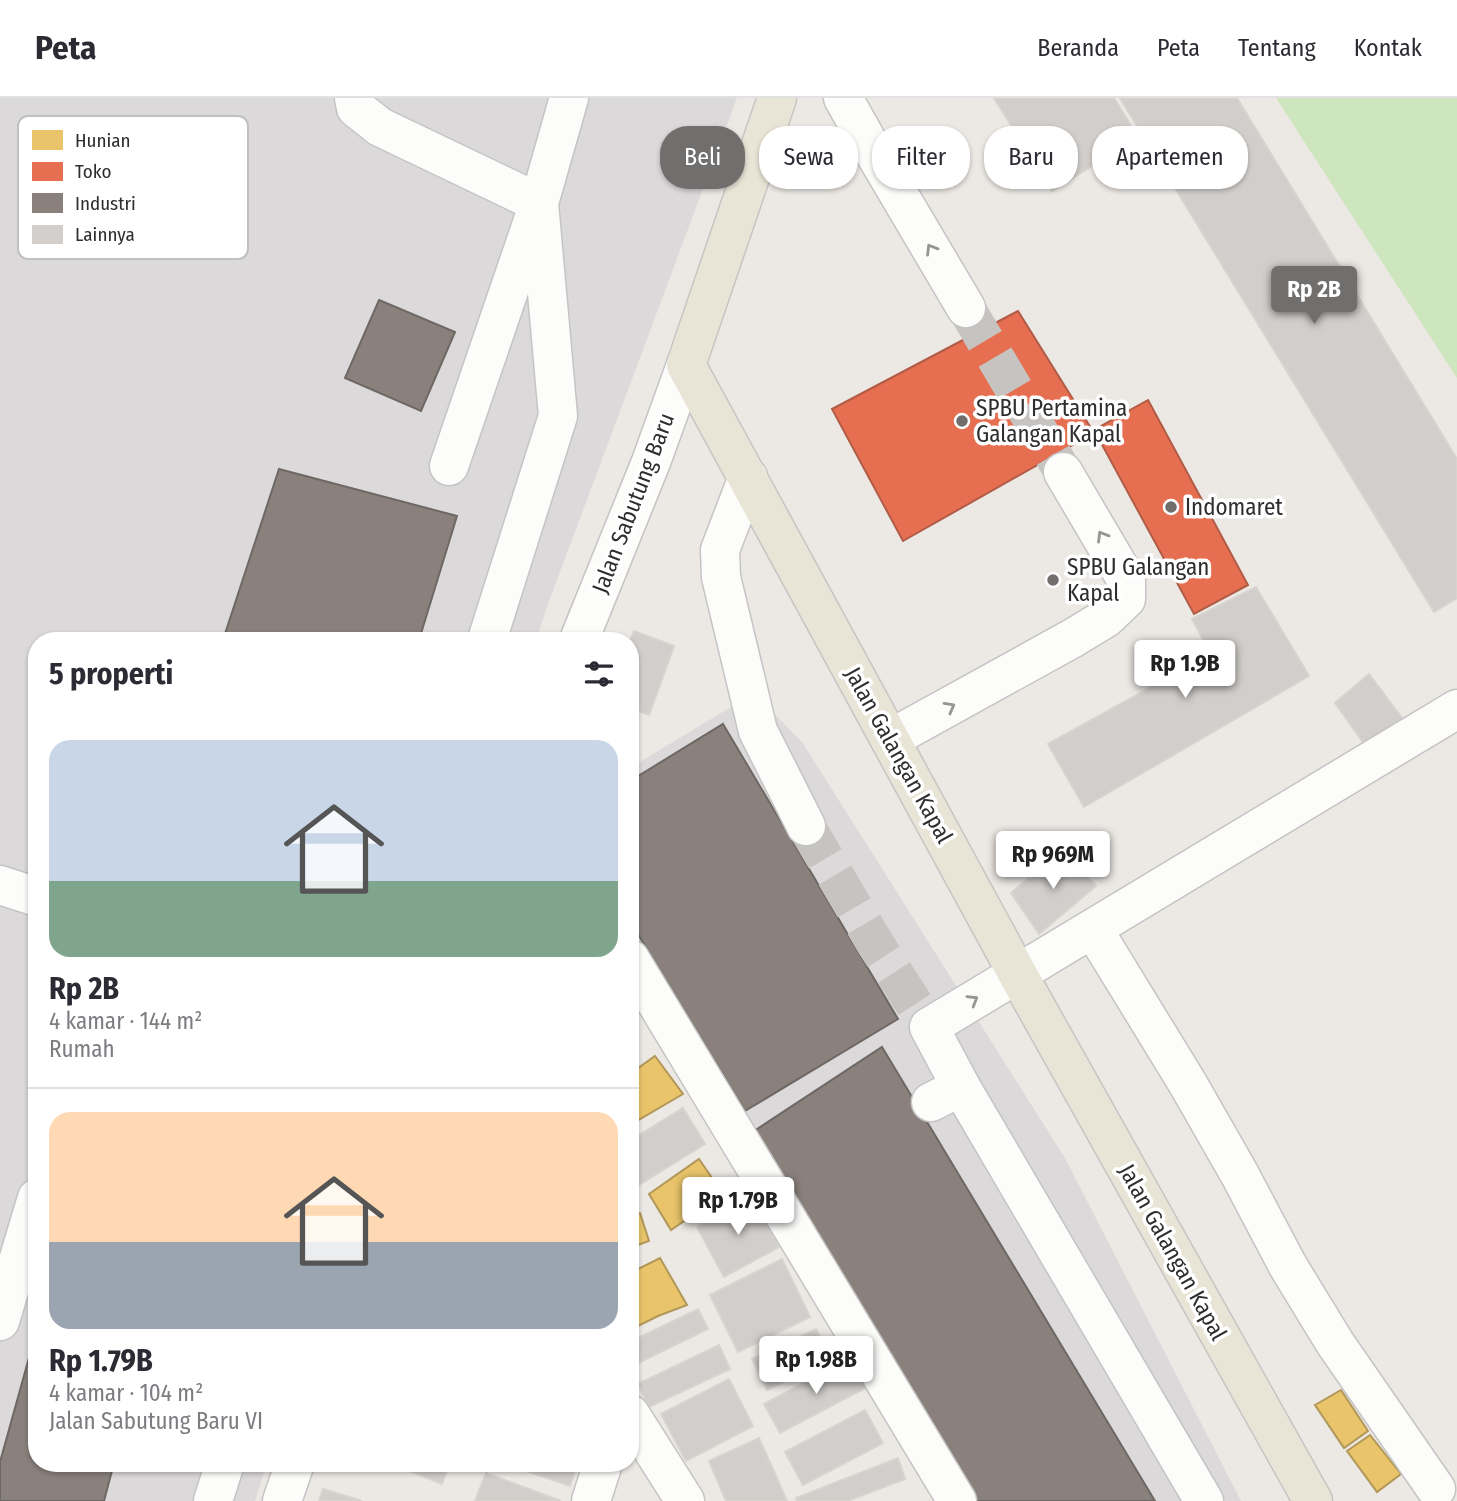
<!DOCTYPE html>
<html lang="id">
<head>
<meta charset="utf-8">
<style>
	:root { --surface:#fff; --page:#f7f7f7; --text:#2b2b33; --muted:#7c7c81; --line:#e1e1e2; --accent:#706f6e }
	body { margin:0; font-family:"Fira Sans Condensed",sans-serif; background:var(--page); color:var(--text); height:100vh; display:flex; flex-direction:column; font-size:26px; white-space:nowrap }
	* { box-sizing:border-box; margin:0 }
	p { font-size:23px; color:var(--muted) }
	.icon { flex:none; width:38px; height:38px; fill:none; stroke:currentColor; stroke-width:2; stroke-linecap:round; stroke-linejoin:round }
	.map { position:relative; flex:1; overflow:hidden }
	.drawer { position:absolute; left:28px; top:534px; width:611px; height:840px; display:flex; flex-direction:column; background:var(--surface); border-radius:28px; box-shadow:0 2px 5px #0004 }
	.drawer>* { flex:none }
	.top-card { position:absolute; left:660px; top:28px; width:665px; height:63px; display:flex; gap:14px }
	.price { position:absolute; translate:-50% -60px; padding:0 16px; border-radius:7px; background:#fff; color:#222; font-size:23px; line-height:46px; filter:drop-shadow(0 2px 4px #0008) }
	.price::after { content:''; position:absolute; left:50%; top:42px; width:21px; height:16px; margin-left:-10px; background:inherit; clip-path:polygon(0 0,100% 0,50% 100%) }
	.price.on { background:var(--accent); color:#fff }
	ul { padding:0; list-style:none }
	li { display:grid; align-content:center; gap:14px; height:371px; padding:0 21px }
	li+li { border-top:2px solid var(--line) }
	li span { display:grid; place-items:center; height:217px; border-radius:21px; color:#555 }
	li>.icon { margin-inline-start:auto }
	span .icon { width:126px; height:126px; fill:#fffc; stroke-width:1 }
	li b { font-size:30px }
	h2 { display:flex; justify-content:space-between; align-items:center; height:84px; padding:0 21px; font-size:30px }
	.pill { padding:0 24px; border-radius:28px; background:var(--surface); box-shadow:0 2px 5px #0004; font-size:24px; line-height:63px }
	.pill.on { background:var(--accent); color:#fff }
	header { display:flex; align-items:center; gap:42px; box-sizing:border-box; height:98px; padding:0 35px; background:var(--surface); border-bottom:2px solid var(--line) }
	header strong { font-size:33px }
	nav { display:flex; gap:38px; margin-inline-start:auto; font-size:24px }
	.map>svg:first-child { display:block }
	.industrial { fill:#dcd9db }
	.green { fill:#cee6be }
	.homes { fill:#e9c46a; stroke:#b19758; stroke-width:2 }
	.shops { fill:#e76f51; stroke:#b05c46; stroke-width:2 }
	.industry { fill:#8a817c; stroke:#6e6865; stroke-width:2 }
	.building { fill:#d1cecb; stroke:#d7d4d0; stroke-width:2 }
	.lines { fill:none; stroke-linecap:round; stroke-linejoin:round }
	.minor-tunnel { stroke:#c6c3c0; stroke-width:38; stroke-dasharray:38 19; stroke-linecap:butt }
	.minor-casing { stroke:#c5c4c5; stroke-width:41 }
	.major-casing { stroke:#c6c5c4; stroke-width:41 }
	.minor { stroke:#fcfcfb; stroke-width:38 }
	.major { stroke:#e8e4d6; stroke-width:38 }
	.oneway { stroke:#959594 }
	.poi-dot { fill:#706f6e; stroke:#fff; stroke-width:2.5 }
	.labels { text-anchor:middle; stroke-width:7; stroke-linejoin:round; paint-order:stroke }
	.poi-label { font-size:23px; fill:#2e2e2e; stroke:#fff; text-anchor:start }
	.street-label { font-size:23px; fill:#2e2e2e; stroke:#fff }
	.key { fill:#fff; stroke:#c0c0c0; stroke-width:2 }
	.key-label { font-size:19px; fill:#2e2e2e }
</style>
</head>
<body>
<header>
<strong>Peta</strong>
<nav><a>Beranda</a><a>Peta</a><a>Tentang</a><a>Kontak</a></nav>
</header>
<div class="map">
<svg width="1457" height="1403" viewBox="0 0 1457 1403">
	<rect width="100%" height="100%" fill="#ece8e4"/>
	<g class="industrial">
		<path d="M0 0H737L548 506 536 542H37V1365H267L255 1403H0Z"/>
		<path d="M754 595 802 644 1065 1060 1241 1403H960L630 846V670Z"/>
	</g>
	<path class="green" d="M1276 0H1457V280Z"/>
	<g class="homes">
		<path d="M655 958 683 996 630 1027V976Z"/>
		<path d="M699 1061 723 1096 671 1132 649 1096Z"/>
		<path d="M640 1115 649 1143 630 1150V1119Z"/>
		<path d="M660 1160 687 1207 658 1218 630 1232V1175Z"/>
		<path d="M1341 1292 1368 1333 1344 1350 1315 1307Z"/>
		<path d="M1370 1337 1401 1376 1377 1394 1347 1353Z"/>
	</g>
	<g class="shops">
		<path d="M1018 213 1094 335 903 443 832 311Z"/>
		<path d="M1148 302 1248 487 1194 516 1094 332Z"/>
	</g>
	<g class="industry">
		<path d="M379 202 455 234 421 313 345 280Z"/>
		<path d="M279 371 457 418 419 542H223Z"/>
		<path d="M723 626 898 921 745 1013 630 823V683Z"/>
		<path d="M882 949 1155 1403H966L748 1037Z"/>
		<path d="M37 1231V1365H114L104 1403H0V1364Z"/>
	</g>
	<g class="building">
		<path d="M994 0H1114L1138 39 1052 93Z"/>
		<path d="M1120 0H1237L1457 361V500L1434 514Z"/>
		<path d="M1256 489 1309 578 1084 709 1048 646 1211 556 1192 521Z"/>
		<path d="M634 533 674 548 649 617 630 610V542Z"/>
		<path d="M1369 576 1405 624 1370 654 1335 605Z"/>
		<path d="M1064 751 1096 788 1039 836 1011 795Z"/>
		<path d="M683 1010 705 1046 639 1087 630 1073V1043Z"/>
		<path d="M752 1099 779 1149 724 1179 697 1129Z"/>
		<path d="M782 1161 810 1219 738 1254 710 1197Z"/>
		<path d="M698 1211 708 1231 630 1269V1244Z"/>
		<path d="M816 1231 831 1261 767 1292 752 1261Z"/>
		<path d="M719 1247 730 1271 649 1309 638 1286Z"/>
		<path d="M851 1260 867 1289 780 1335 764 1306Z"/>
		<path d="M729 1281 753 1328 686 1363 661 1316Z"/>
		<path d="M865 1312 883 1345 803 1387 785 1354Z"/>
		<path d="M759 1340 787 1403H726L709 1363Z"/>
		<path d="M898 1360 905 1381 848 1403H797L796 1400Z"/>
		<path d="M390 1365H450L442 1386Z"/>
		<path d="M503 1365H578L570 1388Z"/>
		<path d="M486 1375 561 1403H475Z"/>
		<path d="M323 1391 362 1403H319Z"/>
	</g>
	<g class="lines">
		<g class="minor-tunnel">
			<path d="M966 210 1063 374"/>
			<path d="M806 728 876 847 929 929"/>
		</g>
		<defs>
			<g id="minor">
				<path d="M354 0 356 10 380 29 539 105 449 368"/>
				<path d="M843 0 869 46 966 210"/>
				<path d="M748 379 720 452 721 479 758 633 806 728"/>
				<path d="M487 542 558 318 539 105 569 0"/>
				<path d="M579 542 651 364 686 267"/>
				<path d="M890 641 1073 540 1106 520 1126 501V481L1063 374"/>
				<path d="M0 787 37 799"/>
				<path d="M1093 831 1188 986 1240 1077 1288 1168 1335 1245 1436 1391"/>
				<path d="M630 861 957 1403"/>
				<path d="M931 1004 961 989"/>
				<path d="M0 1223 37 1100"/>
				<path d="M630 1316 685 1403"/>
				<path d="M213 1403 225 1365"/>
				<path d="M282 1403 295 1365"/>
				<path d="M591 1403 603 1365"/>
				<path d="M1204 1403 961 989 929 929 1457 611"/>
			</g>
			<path id="major" d="M777 0 686 267 1017 875 1313 1403"/>
		</defs>
		<use href="#minor" class="minor-casing"/>
		<use href="#major" class="major-casing"/>
		<use href="#minor" class="minor"/>
		<use href="#major" class="major"/>
	</g>
	<defs><path id="oneway-chevron" d="M-2-3.5L2.5 0L-2 3.5" fill="none" stroke-width="1.6" stroke-linecap="round" stroke-linejoin="round" transform="scale(1.75)"/></defs>
	<g class="oneway">
		<use href="#oneway-chevron" transform="translate(931 151) rotate(-121)"/>
		<use href="#oneway-chevron" transform="translate(1102 438) rotate(-121)"/>
		<use href="#oneway-chevron" transform="translate(950 609) rotate(-29)"/>
		<use href="#oneway-chevron" transform="translate(973 902) rotate(-31)"/>
	</g>
	<g class="poi-dot">
		<circle cx="962" cy="323" r="7"/>
		<circle cx="1171" cy="409" r="7"/>
		<circle cx="1053" cy="482" r="7"/>
	</g>
	<g class="labels">
		<g class="poi-label">
			<text x="976" y="318">SPBU Pertamina<tspan x="976" dy="26">Galangan Kapal</tspan></text>
			<text x="1185" y="417">Indomaret</text>
			<text x="1067" y="477">SPBU Galangan<tspan x="1067" dy="26">Kapal</tspan></text>
		</g>
		<g class="street-label">
			<text transform="translate(633 405) rotate(-69)" y="8">Jalan Sabutung Baru</text>
			<text transform="translate(899 657) rotate(61)" y="8">Jalan Galangan Kapal</text>
			<text transform="translate(1173 1154) rotate(61)" y="8">Jalan Galangan Kapal</text>
		</g>
	</g>
	<rect x="18" y="18" width="230" height="143" rx="10" class="key"/>
	<rect x="32" y="32" width="31" height="20" fill="#e9c46a"/>
	<rect x="32" y="64" width="31" height="19" fill="#e76f51"/>
	<rect x="32" y="95" width="31" height="20" fill="#8a817c"/>
	<rect x="32" y="127" width="31" height="19" fill="#d1cecb"/>
	<g class="key-label">
		<text x="75" y="49">Hunian</text>
		<text x="75" y="80">Toko</text>
		<text x="75" y="112">Industri</text>
		<text x="75" y="143">Lainnya</text>
	</g>
</svg>
<b class="price on" style="left:1314px;top:228px">Rp 2B</b>
<b class="price" style="left:1185px;top:602px">Rp 1.9B</b>
<b class="price" style="left:1053px;top:793px">Rp 969M</b>
<b class="price" style="left:738px;top:1139px">Rp 1.79B</b>
<b class="price" style="left:816px;top:1298px">Rp 1.98B</b>
<div class="top-card">
<a class="pill on">Beli</a>
<a class="pill">Sewa</a>
<a class="pill">Filter</a>
<a class="pill">Baru</a>
<a class="pill">Apartemen</a>
</div>
<section class="drawer">
<h2>5 properti<svg class="icon" aria-label="filters" viewBox="0 0 24 24"><path d="M4 7h16M4 17h16"/><circle cx="9" cy="7" r="2"/><circle cx="15" cy="17" r="2"/></svg></h2>
<ul>
<li><span style="background:linear-gradient(#c9d6e8 65%,#7fa58c 0)"><svg class="icon" aria-label="home" viewBox="0 0 24 24"><path d="M3 11l9-7 9 7M6 9v11h12V9"/></svg></span><div><b>Rp 2B</b><p>4 kamar · 144 m²</p><p>Rumah</p></div></li>
<li><span style="background:linear-gradient(#ffd9b3 60%,#9aa5b1 0)"><svg class="icon" aria-label="home" viewBox="0 0 24 24"><path d="M3 11l9-7 9 7M6 9v11h12V9"/></svg></span><div><b>Rp 1.79B</b><p>4 kamar · 104 m²</p><p>Jalan Sabutung Baru VI</p></div></li>
</ul>
</section>
</div>
</body>
</html>
